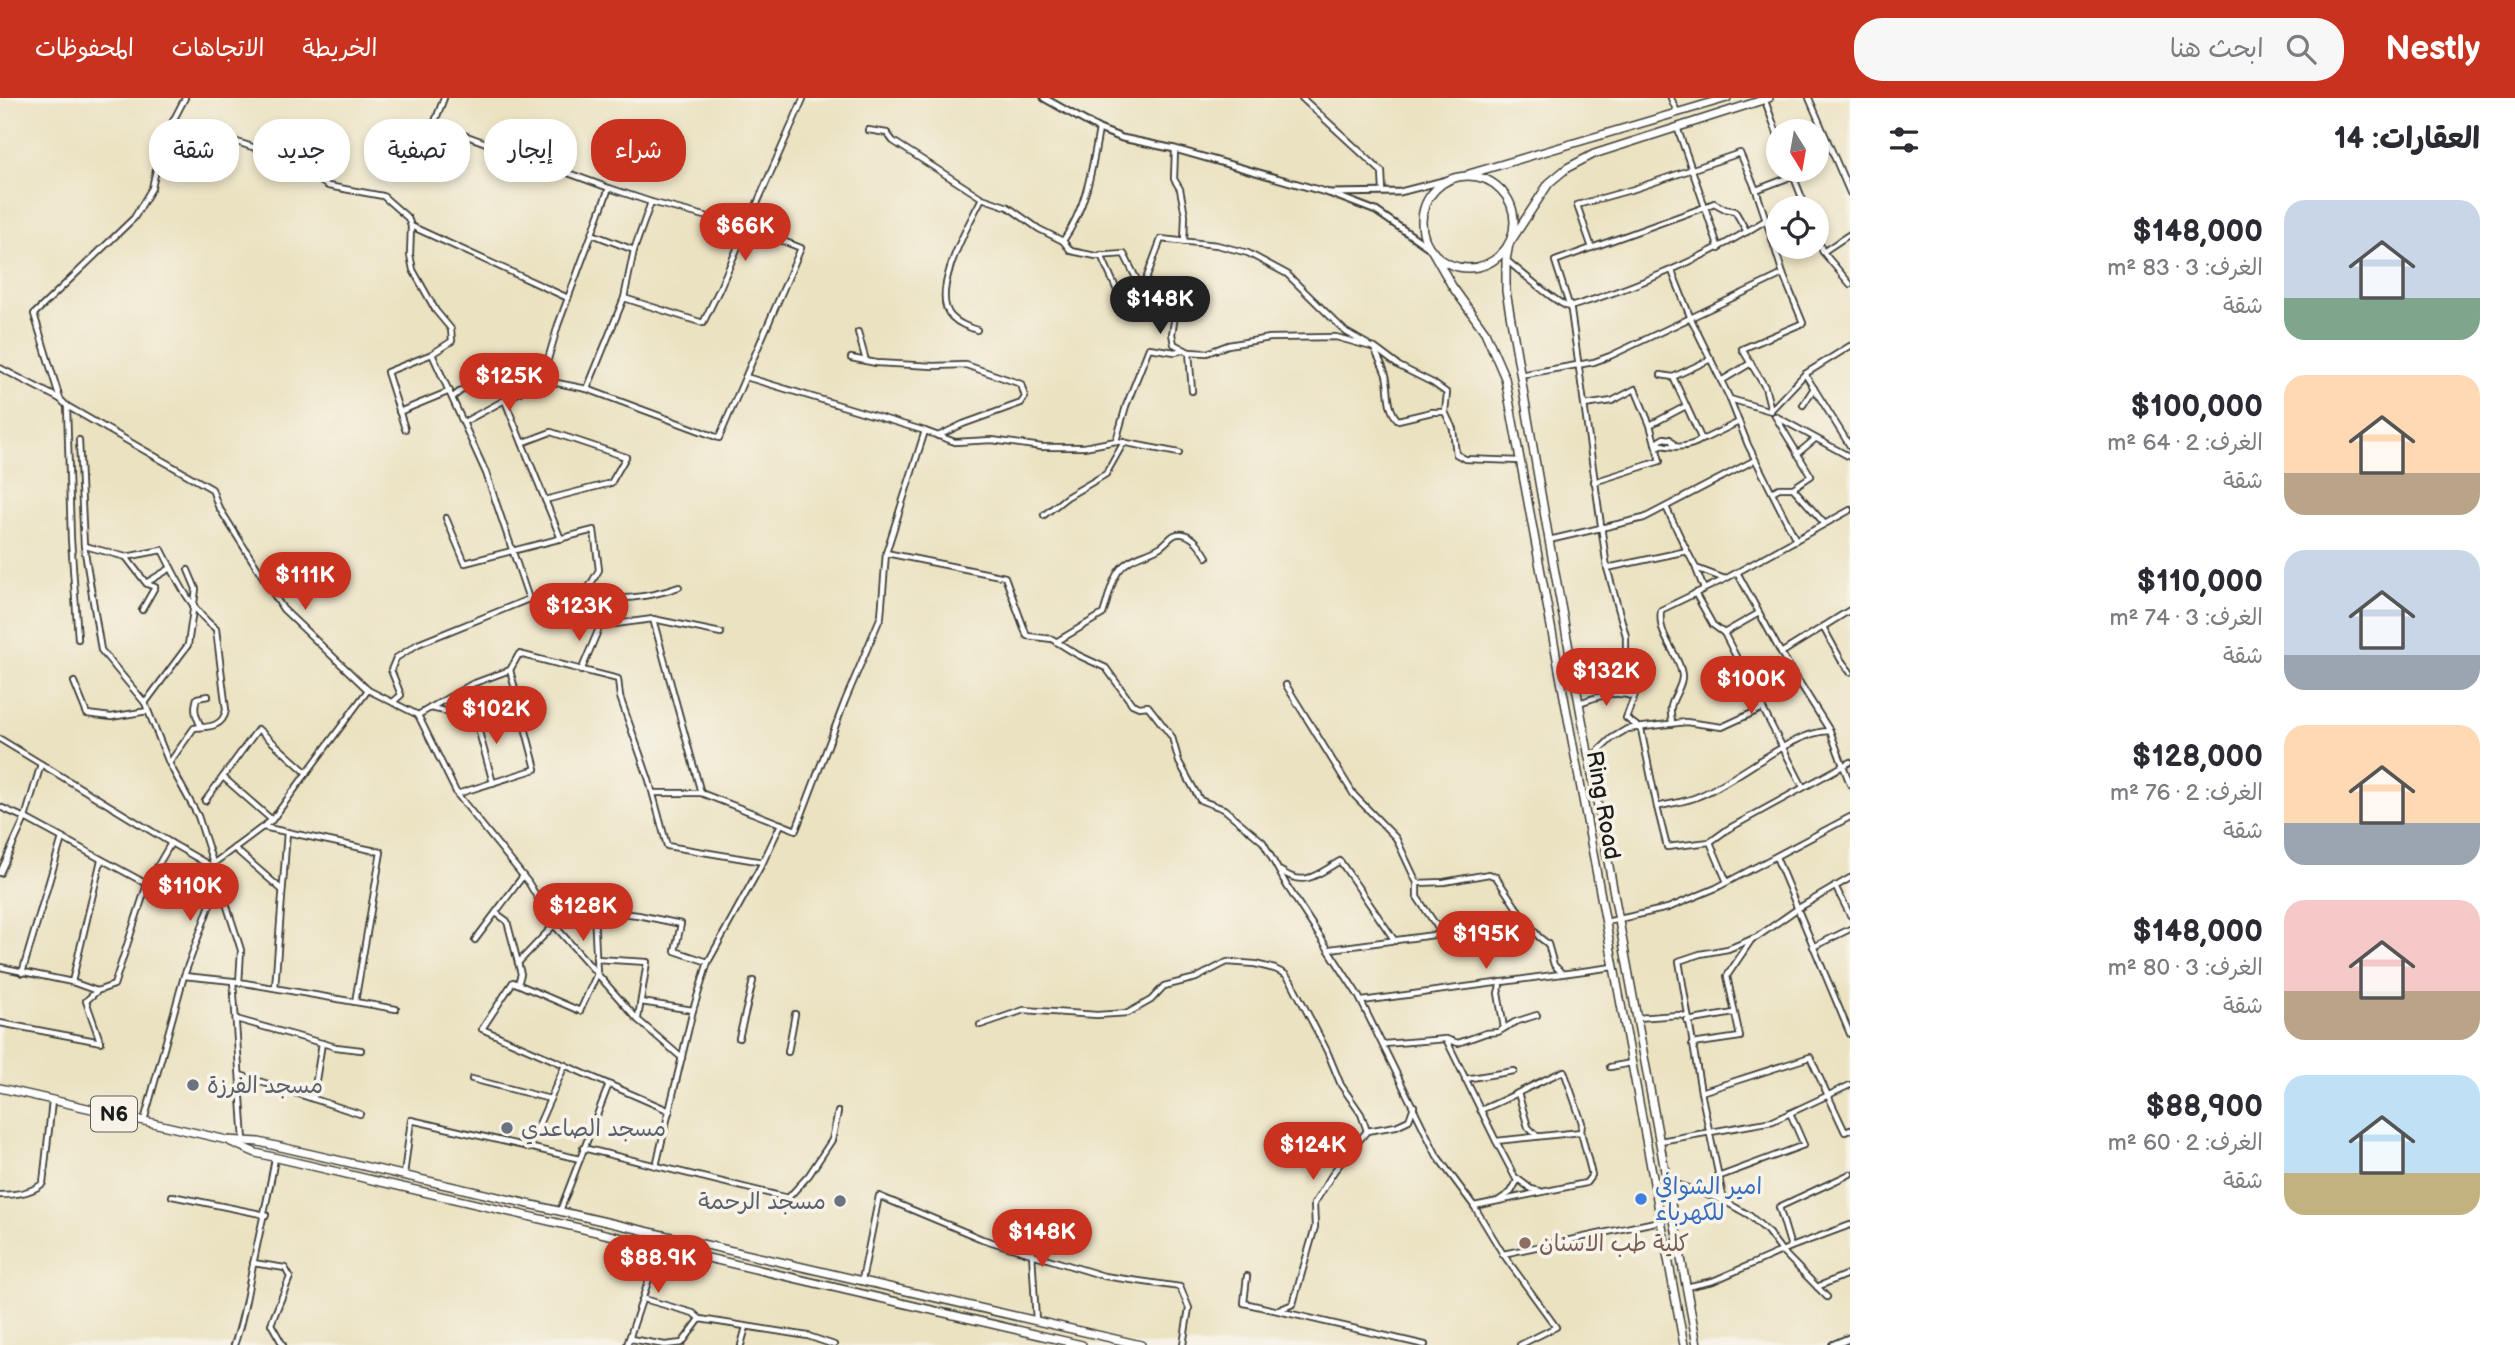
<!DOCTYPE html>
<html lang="ar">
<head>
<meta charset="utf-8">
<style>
	:root { --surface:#fff; --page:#f7f7f7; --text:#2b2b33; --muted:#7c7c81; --accent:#c8321e }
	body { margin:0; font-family:"Balsamiq Sans","Playpen Sans Arabic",sans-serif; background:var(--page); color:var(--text); direction:rtl; height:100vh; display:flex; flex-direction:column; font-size:26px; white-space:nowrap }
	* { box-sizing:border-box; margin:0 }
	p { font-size:23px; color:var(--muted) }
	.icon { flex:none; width:38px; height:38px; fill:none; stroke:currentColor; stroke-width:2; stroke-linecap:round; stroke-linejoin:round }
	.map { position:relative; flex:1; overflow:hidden; direction:ltr }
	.sheet { display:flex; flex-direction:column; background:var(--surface); width:665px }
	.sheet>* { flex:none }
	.guide { position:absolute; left:21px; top:21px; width:665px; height:63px; direction:rtl; display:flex; gap:14px }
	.needle { width:46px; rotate:169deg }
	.tools { position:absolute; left:1766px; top:21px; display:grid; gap:14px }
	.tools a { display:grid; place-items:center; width:63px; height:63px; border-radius:50%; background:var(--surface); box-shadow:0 4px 10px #0003; font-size:35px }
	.price { position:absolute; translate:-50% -60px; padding:0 16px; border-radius:24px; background:var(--accent); color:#fff; font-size:23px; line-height:46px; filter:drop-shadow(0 2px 4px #0008) }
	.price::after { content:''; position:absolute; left:50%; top:42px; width:21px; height:16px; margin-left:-10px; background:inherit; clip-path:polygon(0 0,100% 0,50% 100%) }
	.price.on { background:#222; color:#fff }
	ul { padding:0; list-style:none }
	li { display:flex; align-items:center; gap:21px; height:175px; padding:0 35px }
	li span { display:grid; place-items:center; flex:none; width:196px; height:140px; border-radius:21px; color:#555 }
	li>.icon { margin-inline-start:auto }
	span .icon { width:84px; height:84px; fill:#fffc; stroke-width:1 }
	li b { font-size:30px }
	h2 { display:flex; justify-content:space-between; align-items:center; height:84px; padding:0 35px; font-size:30px }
	.tag { padding:0 24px; border-radius:28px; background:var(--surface); box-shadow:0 4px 10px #0003; font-size:24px; line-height:63px }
	.tag.on { background:var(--accent); color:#fff }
	header { display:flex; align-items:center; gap:42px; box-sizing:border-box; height:98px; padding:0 35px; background:var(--accent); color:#fff }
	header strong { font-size:33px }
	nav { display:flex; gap:38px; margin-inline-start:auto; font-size:24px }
	.search { width:490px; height:63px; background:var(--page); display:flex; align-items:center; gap:18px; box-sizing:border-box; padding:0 24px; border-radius:28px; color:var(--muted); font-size:26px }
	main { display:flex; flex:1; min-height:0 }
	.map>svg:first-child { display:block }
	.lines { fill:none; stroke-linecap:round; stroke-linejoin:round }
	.minor-casing { stroke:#3b3a35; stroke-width:8 }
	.tertiary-casing { stroke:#3b3a35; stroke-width:9 }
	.secondary-casing { stroke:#3b3a35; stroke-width:10 }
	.primary-casing { stroke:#3b3a35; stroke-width:10 }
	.minor { stroke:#fff; stroke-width:4.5 }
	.tertiary { stroke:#fff; stroke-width:5 }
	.secondary { stroke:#fff; stroke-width:6 }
	.primary { stroke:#fff; stroke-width:7 }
	.worship-dot { fill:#6b7280; stroke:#f7f3e8; stroke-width:2.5 }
	.shop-dot { fill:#3f7fe0; stroke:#f7f3e8; stroke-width:2.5 }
	.education-dot { fill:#8d6e63; stroke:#f7f3e8; stroke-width:2.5 }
	.labels { text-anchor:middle; stroke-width:7; stroke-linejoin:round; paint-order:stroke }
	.shield { fill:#f7f3e8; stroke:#5e5c59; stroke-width:2 }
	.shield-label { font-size:21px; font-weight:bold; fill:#1c1c1c }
	.street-label { font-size:23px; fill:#1c1c1c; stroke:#f7f3e8 }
	.worship-label { font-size:23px; fill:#5b616d; stroke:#f7f3e8; text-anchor:start }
	.shop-label { font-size:23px; fill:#366cbe; stroke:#f7f3e8; text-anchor:start }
	.education-label { font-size:23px; fill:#785e54; stroke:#f7f3e8; text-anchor:start }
</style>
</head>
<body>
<header>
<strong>Nestly</strong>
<div class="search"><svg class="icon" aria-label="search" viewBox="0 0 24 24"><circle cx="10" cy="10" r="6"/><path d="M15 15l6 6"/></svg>ابحث هنا</div>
<nav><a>الخريطة</a><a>الاتجاهات</a><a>المحفوظات</a></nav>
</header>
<main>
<section class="sheet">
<h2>العقارات: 14<svg class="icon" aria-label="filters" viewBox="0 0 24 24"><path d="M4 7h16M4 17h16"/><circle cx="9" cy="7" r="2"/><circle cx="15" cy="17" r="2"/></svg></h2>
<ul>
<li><span style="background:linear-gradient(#c9d6e8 70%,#7fa58c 0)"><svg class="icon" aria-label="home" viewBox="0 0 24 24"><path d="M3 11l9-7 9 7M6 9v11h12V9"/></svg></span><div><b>$148,000</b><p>الغرف: 3 · 83 m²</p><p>شقة</p></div></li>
<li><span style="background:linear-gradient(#ffd9b3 70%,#b9a48a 0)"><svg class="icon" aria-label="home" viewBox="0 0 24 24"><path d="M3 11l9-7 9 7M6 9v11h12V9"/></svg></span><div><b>$100,000</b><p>الغرف: 2 · 64 m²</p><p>شقة</p></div></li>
<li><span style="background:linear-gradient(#c9d6e8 75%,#9aa5b1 0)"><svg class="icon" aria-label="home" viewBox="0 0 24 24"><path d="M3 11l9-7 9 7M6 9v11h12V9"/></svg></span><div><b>$110,000</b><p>الغرف: 3 · 74 m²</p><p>شقة</p></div></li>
<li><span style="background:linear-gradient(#ffd9b3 70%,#9aa5b1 0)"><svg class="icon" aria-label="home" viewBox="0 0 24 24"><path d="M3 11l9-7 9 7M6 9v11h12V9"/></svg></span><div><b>$128,000</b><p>الغرف: 2 · 76 m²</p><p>شقة</p></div></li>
<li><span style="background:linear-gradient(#f6c9c9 65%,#b9a48a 0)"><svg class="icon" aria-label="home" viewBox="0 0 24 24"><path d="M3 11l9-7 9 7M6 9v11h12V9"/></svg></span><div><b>$148,000</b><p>الغرف: 3 · 80 m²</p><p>شقة</p></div></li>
<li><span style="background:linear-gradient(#bfe0f5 70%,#c2b280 0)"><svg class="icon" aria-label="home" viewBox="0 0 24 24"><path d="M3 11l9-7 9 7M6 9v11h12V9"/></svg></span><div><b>$88,900</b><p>الغرف: 2 · 60 m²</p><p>شقة</p></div></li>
</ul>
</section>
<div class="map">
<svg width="1850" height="1247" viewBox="0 0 1850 1247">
	<rect width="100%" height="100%" fill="#f7f3e8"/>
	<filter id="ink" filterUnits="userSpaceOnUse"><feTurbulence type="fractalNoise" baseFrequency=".0143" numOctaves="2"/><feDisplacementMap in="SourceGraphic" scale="14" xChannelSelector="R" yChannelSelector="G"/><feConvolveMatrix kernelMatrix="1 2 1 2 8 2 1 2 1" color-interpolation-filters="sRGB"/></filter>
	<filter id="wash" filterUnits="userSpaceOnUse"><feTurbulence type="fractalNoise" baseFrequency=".00686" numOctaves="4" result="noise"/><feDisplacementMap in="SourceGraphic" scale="28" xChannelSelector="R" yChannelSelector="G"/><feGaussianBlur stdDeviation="1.57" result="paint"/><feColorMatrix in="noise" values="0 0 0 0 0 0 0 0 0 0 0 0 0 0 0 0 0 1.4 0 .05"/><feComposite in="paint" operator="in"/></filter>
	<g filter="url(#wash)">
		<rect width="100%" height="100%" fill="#ebe2c1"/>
	</g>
	<g filter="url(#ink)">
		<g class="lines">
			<defs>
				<g id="minor">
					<path d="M185 0 162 44 152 90 134 120 34 216 60 301 67 308 212 391 218 408 283 511 368 592 418 617 457 696 528 784 554 827 638 922 682 960"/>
					<path d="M444 0 434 26 609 90"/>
					<path d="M1302 0 1382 74 1383 94"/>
					<path d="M1671 0 1677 14"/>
					<path d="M1764 0 1778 38"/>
					<path d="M1809 0 1850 95"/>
					<path d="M1677 29 1705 109 1555 163 1571 213 1607 470 1626 538V562L1638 589 1626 620 1641 631 1657 709C1671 705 1687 704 1699 698 1737 683 1792 633 1830 633"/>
					<path d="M868 32 887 35 893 43 982 100 1008 109 1039 131 1063 143C1087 108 1092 71 1099 31"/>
					<path d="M162 44 234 43 283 59 328 88 383 98 408 120 411 128 410 157 413 172 436 213 451 231 452 243 432 256 387 274 405 331"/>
					<path d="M1175 51 1174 81 1180 91 1185 117 1184 144"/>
					<path d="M1791 72 1806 110"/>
					<path d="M411 128 568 200"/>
					<path d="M592 136 634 152 651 104"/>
					<path d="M1816 138 1823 154 1850 186"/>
					<path d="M1063 143 1071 153 1096 158 1124 156 1139 186 1145 184 1161 141 1217 147 1248 155 1287 176 1346 234 1367 246"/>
					<path d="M1592 150 1577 107 1634 91 1740 55 1756 92 1793 78"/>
					<path d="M1719 151 1705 109 1714 105 1725 111 1735 113 1747 134"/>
					<path d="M1823 154 1850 136"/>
					<path d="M1101 157 1120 199 1131 201 1138 195 1139 186"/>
					<path d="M1506 162C1518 171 1560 209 1570 209 1639 188 1704 161 1766 122L1756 92"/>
					<path d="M1672 173 1691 221 1730 301 1748 347 1796 442"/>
					<path d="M1783 176 1803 225 1742 251 1765 289 1771 312 1805 276 1850 248"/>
					<path d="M1145 184C1156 196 1165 192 1177 206L1172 236 1174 246 1189 254 1192 293"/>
					<path d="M624 200 703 225 719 192 803 1"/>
					<path d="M977 232C968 229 959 226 952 219 928 196 970 124 982 100"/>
					<path d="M858 234 866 263"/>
					<path d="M1374 250C1378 259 1383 268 1386 277 1390 292 1386 310 1398 322L1432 314H1445"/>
					<path d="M1189 254 1207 255 1228 247 1270 240 1336 239 1375 250 1399 268 1433 285 1447 295 1445 314 1453 331 1456 356 1465 361 1520 363"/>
					<path d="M851 260 876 265 933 268 966 267 1021 286 1025 299 1021 305 963 326 938 338"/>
					<path d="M1711 261 1673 279 1702 342 1739 324"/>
					<path d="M0 270 60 301"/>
					<path d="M1805 276 1850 348"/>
					<path d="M1520 277 1594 264 1610 258 1783 176 1766 122"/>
					<path d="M1661 277 1673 279"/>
					<path d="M746 279 925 333 955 344 992 342 1042 349H1084L1116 343 1179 355"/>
					<path d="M1721 283 1751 265"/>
					<path d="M587 291 624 200 634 152"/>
					<path d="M453 299 487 272"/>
					<path d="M1730 301 1771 313"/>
					<path d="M505 303 561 441"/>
					<path d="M1584 307 1612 303 1635 291 1650 327"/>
					<path d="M1803 307 1814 290"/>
					<path d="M67 308 71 441 78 541"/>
					<path d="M399 314 450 293"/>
					<path d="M1775 318 1811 378 1793 390 1824 425"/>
					<path d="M1777 319 1850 359"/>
					<path d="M464 324 542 282 587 291 719 340 801 150 747 129 651 104 609 90 558 227 542 282"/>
					<path d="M79 342 84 448 101 552 145 605 169 665 198 718 241 852 239 885"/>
					<path d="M1116 343 1126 308 1149 250 1175 254 1183 252"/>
					<path d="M522 345 551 334 626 359 611 385 545 402"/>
					<path d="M1655 345C1669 350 1689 351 1702 341"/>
					<path d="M1659 349V343L1664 340 1670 341 1676 348"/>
					<path d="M1797 356 1815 341"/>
					<path d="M1594 384 1660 363 1650 327 1686 308"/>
					<path d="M1772 394 1779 390H1793"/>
					<path d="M1666 409 1687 453"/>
					<path d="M1044 417 1067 399 1106 376 1124 344"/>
					<path d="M446 420 465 465 594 432 599 472 589 489C604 510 659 496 679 489"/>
					<path d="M1549 442 1644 420 1755 362"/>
					<path d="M85 448 126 459 162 452C177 481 190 511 216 531L226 612C223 629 209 629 194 630L170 664"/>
					<path d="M886 455 1005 479 1027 538 1052 541 1078 557 1106 570 1132 606 1139 609 1148 608 1172 639 1179 664 1200 702 1224 711 1263 744 1287 788 1358 897 1437 1058 1474 1108 1503 1156 1660 1123"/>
					<path d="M126 459 146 485 171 470"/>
					<path d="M1607 470 1687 453 1696 470 1725 481 1850 412"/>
					<path d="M1696 471 1704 491"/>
					<path d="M1737 474 1781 555 1830 633 1850 686"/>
					<path d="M1695 495 1713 527 1724 535 1759 515"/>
					<path d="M142 512 155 489 147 486"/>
					<path d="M653 521 701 695"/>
					<path d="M1823 529 1841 562 1850 574"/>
					<path d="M1724 535 1803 689"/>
					<path d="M1056 544 1103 516C1108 502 1110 487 1118 474 1129 458 1145 458 1160 449 1169 444 1171 434 1183 436 1195 439 1201 449 1207 459"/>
					<path d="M1781 555 1850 512"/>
					<path d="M581 573 600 528 653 521 721 535"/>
					<path d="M74 584 87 616 111 619 148 613"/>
					<path d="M1286 587 1354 697 1396 740 1417 785V799L1442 836"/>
					<path d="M393 604 401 597 391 572 396 560 418 546 529 501 486 375 432 256"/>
					<path d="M145 605 188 547 196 491 188 472"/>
					<path d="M1579 605C1598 599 1615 591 1634 599"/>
					<path d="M430 610 475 619 518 607"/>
					<path d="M418 617 472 586 510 572 519 556 618 581 620 599 649 682 667 748 763 764"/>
					<path d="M475 619 493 685"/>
					<path d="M1672 626C1672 621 1670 614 1671 609 1673 598 1683 588 1682 577 1679 553 1657 540 1661 512L1725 481"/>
					<path d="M201 629C196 618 193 612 197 600L208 598"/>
					<path d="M0 641 171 745"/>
					<path d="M1590 661 1612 640 1627 631 1686 624 1722 629 1761 611"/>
					<path d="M223 679 272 722"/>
					<path d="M653 695H701L781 726 763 764 708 864 693 912 656 1068"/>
					<path d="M457 696 536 671 510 572"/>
					<path d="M205 703 258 631 307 675"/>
					<path d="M0 709 25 720 147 786"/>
					<path d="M1657 709 1667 749 1710 744"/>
					<path d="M781 726 796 732 845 603 881 518 886 455 925 333"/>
					<path d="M263 729 381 754 355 904"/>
					<path d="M234 750 281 791"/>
					<path d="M1776 759 1850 936"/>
					<path d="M214 765 272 722 368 592"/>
					<path d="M1281 773C1305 790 1317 776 1340 763L1395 843"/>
					<path d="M0 775 25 720 41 666"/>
					<path d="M1850 780 1797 811 1757 839 1728 851 1700 856 1679 863 1701 994 1810 959 1845 1034 1850 1032"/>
					<path d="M1727 784 1710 744 1728 731 1850 664"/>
					<path d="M1417 785 1444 784 1489 776 1496 779 1516 809 1539 839 1548 846 1554 867 1562 875"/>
					<path d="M1835 788 1850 817"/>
					<path d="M594 812 597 876 580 913 513 884 482 931 670 1013"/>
					<path d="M496 815 507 823 521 876 518 886"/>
					<path d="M551 823 594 812 638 817 681 826 675 853 708 864"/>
					<path d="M1606 824 1668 810 1716 790 1850 719"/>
					<path d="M475 842 523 778"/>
					<path d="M1813 849 1850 831"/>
					<path d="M1330 851 1508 827 1526 823"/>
					<path d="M596 861 647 864 638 920"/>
					<path d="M518 865 554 827"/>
					<path d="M0 869 72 884 97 893 114 887 147 786 171 745 216 771"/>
					<path d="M22 875 62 740"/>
					<path d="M184 878 233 883"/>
					<path d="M72 884 101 762"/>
					<path d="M1501 884 1498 895 1504 930"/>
					<path d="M275 890 287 734"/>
					<path d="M97 893 86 903 100 943"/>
					<path d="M1362 903 1613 869"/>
					<path d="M641 904 693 912"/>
					<path d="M1637 920 1678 917 1686 918"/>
					<path d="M236 921 336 949 361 952"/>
					<path d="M1687 923 1734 915"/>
					<path d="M0 925 101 944"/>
					<path d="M980 927 1024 912 1097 917 1128 915 1151 902 1164 888 1196 880 1227 864 1255 866 1275 871 1285 876 1291 883 1327 953 1341 987 1361 1016 1367 1033"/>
					<path d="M739 940 753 883"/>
					<path d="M1384 946 1446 941"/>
					<path d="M1692 946 1740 939 1727 878 1752 841"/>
					<path d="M788 954 795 916"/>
					<path d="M1610 969 1631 965"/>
					<path d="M240 977 360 1016"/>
					<path d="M472 981 550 1001"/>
					<path d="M1465 981 1514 973"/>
					<path d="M1518 995 1528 1029 1537 1038"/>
					<path d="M313 1001 322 945"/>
					<path d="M1480 1012C1509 1001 1535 985 1564 973L1582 1025 1581 1034"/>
					<path d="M144 1023 184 878 219 782"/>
					<path d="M244 1043 233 883 396 911"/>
					<path d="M1496 1043 1517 1083 1511 1094 1499 1102"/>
					<path d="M1660 1043 1773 1023 1850 987"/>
					<path d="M529 1049 565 967"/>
					<path d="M583 1050 788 1100 809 1077 832 1042 838 1014"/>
					<path d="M1850 1076 1779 1109 1791 1149 1850 1127"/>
					<path d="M404 1077 411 1022 580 1061"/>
					<path d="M1718 1079 1804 1047 1790 1015"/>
					<path d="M1518 1081 1531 1091 1540 1093"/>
					<path d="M1668 1083 1724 1103 1701 994"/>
					<path d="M0 1097C15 1097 32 1095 43 1085L52 1003"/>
					<path d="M172 1098 266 1117"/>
					<path d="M1724 1103 1749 1117 1767 1133 1782 1153 1827 1199"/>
					<path d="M1474 1108 1586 1085 1592 1077 1581 1034 1496 1043 1446 941 1458 945 1486 935 1498 934 1515 924 1537 917"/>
					<path d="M560 1113 609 986"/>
					<path d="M1032 1155 1036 1223"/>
					<path d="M1503 1156 1556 1229 1520 1247"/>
					<path d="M253 1165 285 1170 290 1179 271 1226 283 1247"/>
					<path d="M1247 1178 1244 1205 1425 1247"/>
					<path d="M862 1182 879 1098 982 1141 1104 1178 1180 1189 1189 1210 1183 1247"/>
					<path d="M1686 1189 1713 1183 1791 1149"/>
					<path d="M1817 1189 1850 1175"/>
					<path d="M644 1201 693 1215 700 1221"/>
					<path d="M1279 1212 1293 1206 1315 1129 1314 1106 1335 1072 1367 1033 1396 1028 1409 1022 1414 1008"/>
					<path d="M631 1241 665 1247 682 1245 700 1221 808 1238 834 1247"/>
					<path d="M234 1247C244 1221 247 1194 253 1167 260 1131 269 1096 275 1060"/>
					<path d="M627 1247 664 1136"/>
					<path d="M741 1247 746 1229"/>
				</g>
				<g id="tertiary">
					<path d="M1044 0 1099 31 1122 40 1175 51 1329 95"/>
					<path d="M1431 151 1376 113 1329 95 1400 94 1458 79"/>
				</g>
				<path id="secondary" d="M1833 1247 1850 1240"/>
				<g id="primary">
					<path d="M1469 76 1727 0"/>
					<circle cx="1468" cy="124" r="46"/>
					<path d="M1431 151 1452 188 1485 234 1505 280 1684 1247"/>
					<path d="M0 990 227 1042 259 1044 1141 1247"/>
					<path d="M231 1044 256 1055 1082 1247"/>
					<path d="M1697 1247 1549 442 1506 193V162L1509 146 1549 85 1567 70 1594 56 1769 0"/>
				</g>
			</defs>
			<use href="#minor" class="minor-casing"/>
			<use href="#tertiary" class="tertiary-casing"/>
			<use href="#secondary" class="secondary-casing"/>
			<use href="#primary" class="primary-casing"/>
			<use href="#minor" class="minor"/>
			<use href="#tertiary" class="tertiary"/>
			<use href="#secondary" class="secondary"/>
			<use href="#primary" class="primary"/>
		</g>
	</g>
	<g class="worship-dot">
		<circle cx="193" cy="987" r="7"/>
		<circle cx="507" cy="1030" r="7"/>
		<circle cx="840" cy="1103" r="7"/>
	</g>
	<circle class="shop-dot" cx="1641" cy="1101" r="7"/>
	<circle class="education-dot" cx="1525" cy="1145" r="7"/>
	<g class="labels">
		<rect class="shield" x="91" y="998.5" width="46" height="35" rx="5"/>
		<g class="shield-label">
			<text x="114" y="1023">N6</text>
		</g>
		<g class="street-label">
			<text transform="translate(1604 707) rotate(80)" y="8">Ring Road</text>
		</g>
		<g class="worship-label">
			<text x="207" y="995">مسجد الفرزة</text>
			<text x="521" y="1038">مسجد الصاعدي</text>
			<text x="826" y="1111" text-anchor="end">مسجد الرحمة</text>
		</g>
		<g class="shop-label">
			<text x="1655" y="1096">امير الشوافي<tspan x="1655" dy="26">للكهرباء</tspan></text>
		</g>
		<g class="education-label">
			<text x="1539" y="1153">كلية طب الاسنان</text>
		</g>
	</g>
</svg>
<div class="tools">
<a><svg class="needle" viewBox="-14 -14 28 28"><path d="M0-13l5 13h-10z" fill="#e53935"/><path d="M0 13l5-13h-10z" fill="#7c7c81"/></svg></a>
<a><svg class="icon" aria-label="locate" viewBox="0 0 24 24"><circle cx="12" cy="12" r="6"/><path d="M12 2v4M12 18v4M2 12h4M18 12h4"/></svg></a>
</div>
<b class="price" style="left:745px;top:165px">$66K</b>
<b class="price on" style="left:1160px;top:238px">$148K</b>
<b class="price" style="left:509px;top:315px">$125K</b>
<b class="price" style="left:305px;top:514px">$111K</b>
<b class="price" style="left:579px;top:545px">$123K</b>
<b class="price" style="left:1606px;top:610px">$132K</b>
<b class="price" style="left:1751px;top:618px">$100K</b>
<b class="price" style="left:496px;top:648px">$102K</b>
<b class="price" style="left:190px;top:825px">$110K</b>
<b class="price" style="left:583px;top:845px">$128K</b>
<b class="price" style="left:1486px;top:873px">$195K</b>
<b class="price" style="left:1313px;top:1084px">$124K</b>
<b class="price" style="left:1042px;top:1171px">$148K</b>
<b class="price" style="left:658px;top:1197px">$88.9K</b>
<div class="guide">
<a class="tag on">شراء</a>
<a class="tag">إيجار</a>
<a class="tag">تصفية</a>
<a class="tag">جديد</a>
<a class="tag">شقة</a>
</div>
</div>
</main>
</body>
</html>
